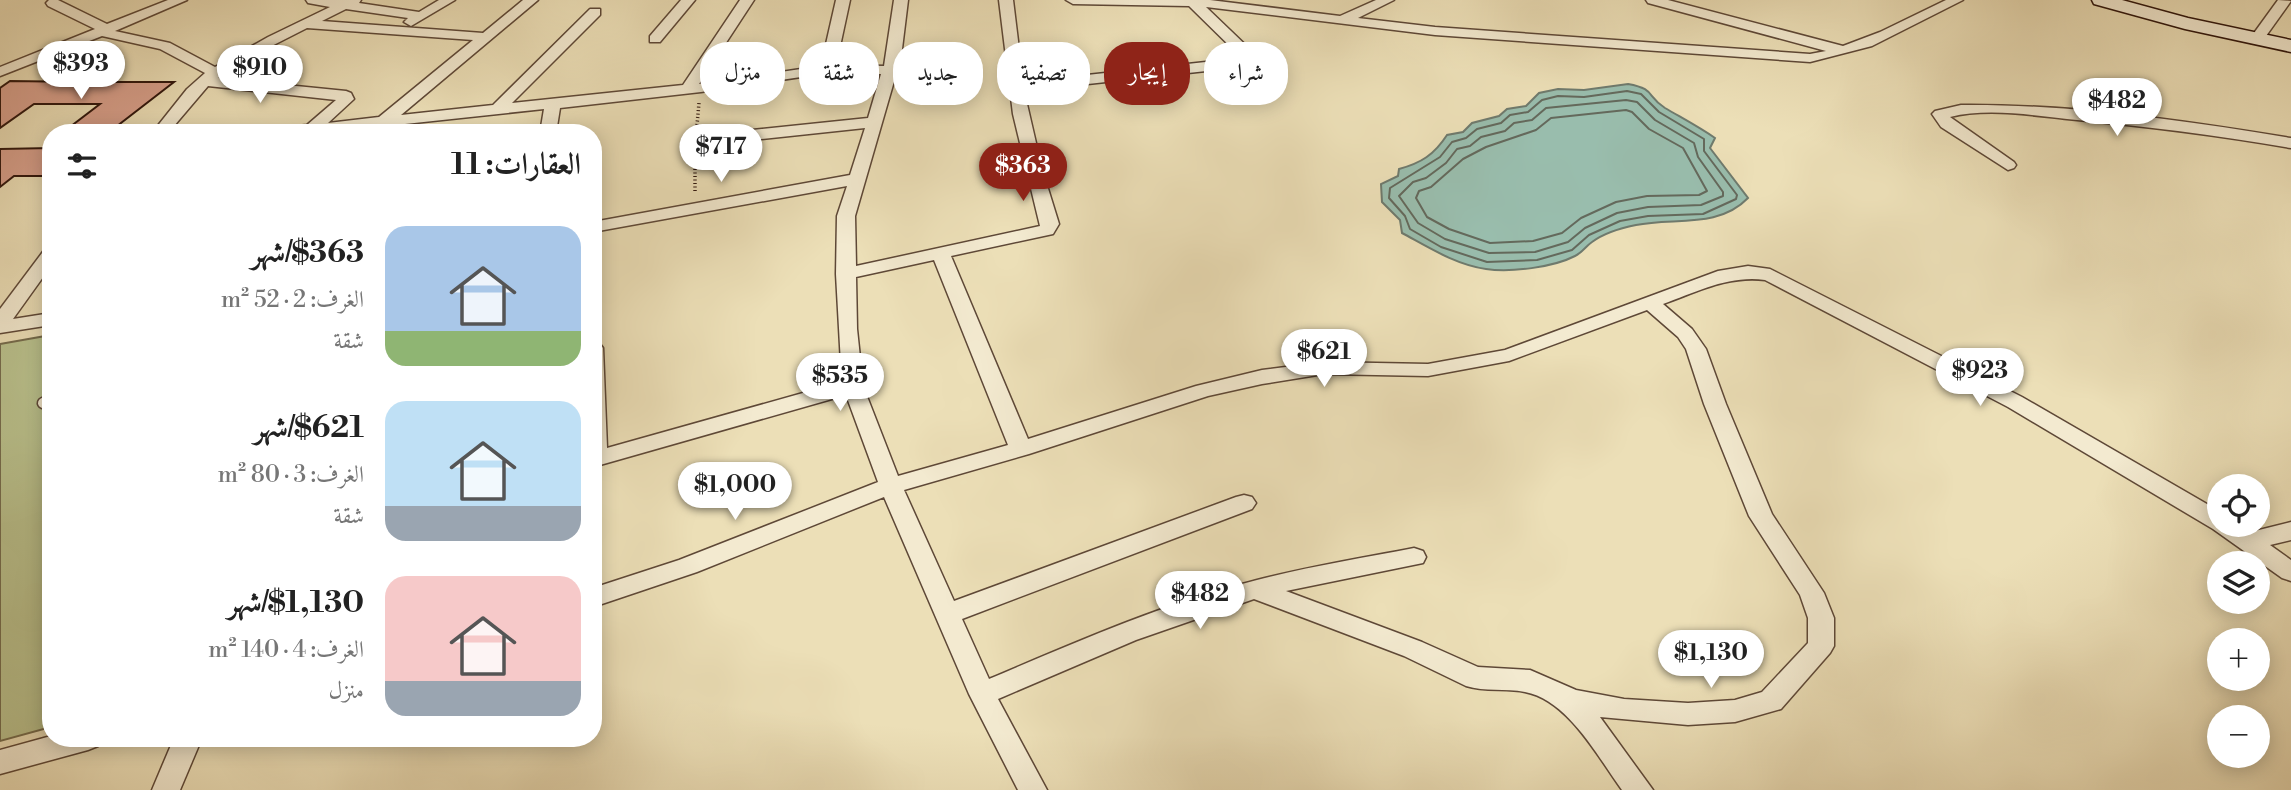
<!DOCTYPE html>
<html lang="ar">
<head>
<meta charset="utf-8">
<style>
	:root { --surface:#fff; --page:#f2f2f2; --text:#222; --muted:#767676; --accent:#8f2418 }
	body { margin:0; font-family:"Libre Bodoni",Amiri,serif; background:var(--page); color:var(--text); direction:rtl; height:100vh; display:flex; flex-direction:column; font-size:26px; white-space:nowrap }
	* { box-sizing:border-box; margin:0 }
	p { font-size:23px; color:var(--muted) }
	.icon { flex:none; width:38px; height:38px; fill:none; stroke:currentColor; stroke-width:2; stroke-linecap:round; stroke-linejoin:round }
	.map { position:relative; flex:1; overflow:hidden; direction:ltr }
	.drawer { position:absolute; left:42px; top:124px; width:560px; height:623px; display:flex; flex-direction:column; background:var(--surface); border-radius:28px; box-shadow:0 4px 18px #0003; direction:rtl }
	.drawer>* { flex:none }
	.banner { position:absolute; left:623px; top:42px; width:665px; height:63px; direction:rtl; display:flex; gap:14px }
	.fabs { position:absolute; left:2207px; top:474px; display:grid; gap:14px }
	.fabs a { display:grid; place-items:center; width:63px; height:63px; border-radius:50%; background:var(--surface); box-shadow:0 4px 18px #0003; font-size:35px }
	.price { position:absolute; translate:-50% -60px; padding:0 16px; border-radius:24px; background:#fff; color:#222; font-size:23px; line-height:46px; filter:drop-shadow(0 2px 4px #0008) }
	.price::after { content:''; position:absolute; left:50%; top:42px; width:21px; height:16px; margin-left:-10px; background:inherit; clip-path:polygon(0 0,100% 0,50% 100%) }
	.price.current { background:var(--accent); color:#fff }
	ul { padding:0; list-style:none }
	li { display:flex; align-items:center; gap:21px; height:175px; padding:0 21px }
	li span { display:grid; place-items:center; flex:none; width:196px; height:140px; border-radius:21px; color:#555 }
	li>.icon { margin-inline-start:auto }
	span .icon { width:84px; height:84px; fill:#fffc; stroke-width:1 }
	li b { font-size:30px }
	h2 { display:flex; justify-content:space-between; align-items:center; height:84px; padding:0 21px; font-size:30px }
	.tag { padding:0 24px; border-radius:28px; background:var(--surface); box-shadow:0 4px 18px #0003; font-size:24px; line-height:63px }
	.tag.current { background:var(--accent); color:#fff }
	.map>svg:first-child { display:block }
	.green { fill:#b9c18d; stroke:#746b4c; stroke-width:2 }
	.water { fill:#99bdad; stroke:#6f7a6d; stroke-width:2 }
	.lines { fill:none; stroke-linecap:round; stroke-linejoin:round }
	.shore { stroke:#64695c; stroke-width:2 }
	.building { fill:#d8a08c; stroke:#2f150c; stroke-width:2 }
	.lane-casing { stroke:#5e4837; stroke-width:13 }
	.street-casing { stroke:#5e4837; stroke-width:3 }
	.secondary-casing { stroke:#2f150c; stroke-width:3 }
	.path { stroke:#2f150c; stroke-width:3.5; stroke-dasharray:1 2.5; stroke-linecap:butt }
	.lane { stroke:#f3ead0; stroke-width:10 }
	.street { fill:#f3ead0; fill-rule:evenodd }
	.secondary { fill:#f3ead0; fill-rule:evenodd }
</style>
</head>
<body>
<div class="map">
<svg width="2291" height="790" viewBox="0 0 2291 790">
	<rect width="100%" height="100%" fill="#ecdfb7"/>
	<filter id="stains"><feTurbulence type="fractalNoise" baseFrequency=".00286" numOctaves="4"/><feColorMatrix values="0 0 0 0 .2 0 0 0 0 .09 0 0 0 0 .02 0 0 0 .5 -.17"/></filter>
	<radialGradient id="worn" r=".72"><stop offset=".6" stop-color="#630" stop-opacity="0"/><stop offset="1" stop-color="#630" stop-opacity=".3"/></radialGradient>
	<path class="green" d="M51 335V727L0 741V344Z"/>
	<path class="water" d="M1628 84C1656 89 1646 96 1665 108 1682 118 1699 127 1715 138L1710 148 1748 198C1718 229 1674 217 1636 225 1621 228 1604 233 1592 242 1586 246 1582 253 1575 256 1554 267 1510 273 1486 269 1456 265 1428 247 1402 233L1400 220 1382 202 1381 184 1398 176 1399 169C1421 163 1434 155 1447 135L1463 132 1472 123 1499 116 1507 109 1526 106 1539 93 1558 89 1584 90Z"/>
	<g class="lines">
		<g class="shore">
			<path d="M1627 91 1641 94 1659 112 1704 139V151L1737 195 1736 199 1703 214 1648 216 1620 221 1589 235 1572 250 1537 260 1487 262 1441 247 1410 229 1405 216 1389 198 1390 188 1440 157 1452 142 1466 138 1477 129 1501 123 1510 115 1528 112 1542 100 1558 96 1584 97Z"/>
			<path d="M1626 100 1637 102 1655 120 1694 143 1698 157 1723 192V196L1701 205 1648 207 1617 213 1585 228 1568 242 1535 252 1489 253 1445 239 1418 223 1399 196 1413 182 1426 178 1446 163 1457 149 1470 146 1481 137 1505 131 1514 123 1532 120 1546 108Z"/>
			<path d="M1626 110 1632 112 1649 129 1683 148 1707 191 1699 195 1647 196 1616 202 1581 218 1562 233 1533 241 1490 243 1449 229 1427 217 1416 198 1419 191 1431 187 1463 159 1486 147 1536 130 1551 118Z"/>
		</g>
	</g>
	<g class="building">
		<path d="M10 81 84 82H174L108 133H62L100 104H34L0 128V88Z"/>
		<path d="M51 148V176H14L0 187V149Z"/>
	</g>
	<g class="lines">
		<defs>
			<path id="lane" d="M43 403 51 399"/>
			<g id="street">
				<path d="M49 0H58L107 24 168 0H187L115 31 170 43 215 67 268 37 330 7 308 3 306 0H361L359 3 419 12 439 0H455L411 26 404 22 408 18 346 9 322 21 483 33 523 0H538L401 115 493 105 590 9H600V15L512 103 683 85 740 0H754L699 84 821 66 836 0H850L836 65 884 66 894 0H908L901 57 855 216 856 266 1040 226 1013 114 999 0H1013L1023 82 1242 58 1189 6 1073 4 1066 0H1210L1340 16 1376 0H1394L1358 18 1435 27 1810 54 1826 51 1648 3 1646 0H1668L1843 46 1880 32 1946 0H1963L1872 46 1810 62 1435 35 1206 7 1255 54 1257 57 1252 66 1024 91 1042 169 1059 224 1053 234 951 256 1028 439 1196 386 1262 370 1324 362 1428 364 1505 350 1718 271 1748 266 1770 269 2022 397 2219 511V525H2240L2251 532 2291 522V540L2270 545 2291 560V581L2282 578 2213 529 2008 407 1765 280C1729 275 1697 292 1663 304L1692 329 1706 349 1726 404 1772 514 1824 593 1834 618V646L1830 653 1781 709 1735 722 1688 725 1600 717 1653 790H1622C1598 757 1568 700 1525 692 1505 688 1485 692 1466 686L1404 656 1254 599 1136 640 998 699 1047 790H1018L969 694 884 497 697 572 593 607V588L679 560 878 482 846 395 593 467V342L600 344 603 348 607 448 842 382 836 274 837 216 847 186 593 232V222L850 175 865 128 695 146 687 141 695 136 868 118 881 74 828 73 701 92 560 108 556 133H540L544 109 321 133H269L277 128 307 125 336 100 208 86 168 133H152L187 89 205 73 160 49 102 36 0 76V67L95 29 48 6 46 3ZM307 28 473 40 379 117 328 123 354 99 351 93 346 91 218 78 256 54ZM934 260 1008 445 898 476 863 386 857 329 856 277ZM1647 310 1678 337 1686 349 1704 404 1749 516 1800 595 1808 618V643L1762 692 1735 700 1688 703 1624 699 1576 690 1530 670 1478 667 1422 642 1286 591 1423 563 1426 557 1423 551 1414 548C1357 559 1299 568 1242 584 1155 607 1072 644 989 679L962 619 1252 509 1256 503 1252 497 1244 495 1236 497 954 601 904 490 1029 454 1208 396 1262 384 1324 374 1428 376 1509 361Z"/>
				<path d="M681 0H695L660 42H650V36Z"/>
				<path d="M2278 0 2291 1 2261 43H2251L2249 40Z"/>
				<path d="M1961 105C2071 104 2182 120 2291 138V148C2217 135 2142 126 2067 119 2030 115 1987 108 1950 117L2014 162 2016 165 2014 168 2008 170 1941 127 1932 114 1935 111Z"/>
				<path d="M51 248V266L13 319 51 313V325L0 333V309L45 249Z"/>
				<path d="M51 736V738H102L98 746 88 750 0 774V750Z"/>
				<path d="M174 738H202L180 790H152Z"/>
			</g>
			<path id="secondary" d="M2092 0H2122L2188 18 2291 40V52L2185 29 2094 4Z"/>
		</defs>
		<use href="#lane" class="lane-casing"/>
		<use href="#street" class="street-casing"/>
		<use href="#secondary" class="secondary-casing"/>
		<g class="path">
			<path d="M697 125 699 103"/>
			<path d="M695 155V192"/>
		</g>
		<use href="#lane" class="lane"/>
		<use href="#street" class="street"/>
		<use href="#secondary" class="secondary"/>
	</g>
	<rect width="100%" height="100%" filter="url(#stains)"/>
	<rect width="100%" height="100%" fill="url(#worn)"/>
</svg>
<div class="fabs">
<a><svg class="icon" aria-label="locate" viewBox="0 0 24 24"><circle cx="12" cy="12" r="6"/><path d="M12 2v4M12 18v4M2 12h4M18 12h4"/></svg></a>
<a><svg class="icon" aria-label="layers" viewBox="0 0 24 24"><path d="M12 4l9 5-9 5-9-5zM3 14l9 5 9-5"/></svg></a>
<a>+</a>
<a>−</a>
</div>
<b class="price" style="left:81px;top:101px">$393</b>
<b class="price" style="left:260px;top:105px">$910</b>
<b class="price" style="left:2117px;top:138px">$482</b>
<b class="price" style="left:721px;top:184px">$717</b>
<b class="price current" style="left:1023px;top:203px">$363</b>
<b class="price" style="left:1324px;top:389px">$621</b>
<b class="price" style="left:1980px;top:408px">$923</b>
<b class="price" style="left:840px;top:413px">$535</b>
<b class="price" style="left:735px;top:522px">$1,000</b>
<b class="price" style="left:1200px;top:631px">$482</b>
<b class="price" style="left:1711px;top:690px">$1,130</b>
<div class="banner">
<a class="tag">شراء</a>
<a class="tag current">إيجار</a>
<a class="tag">تصفية</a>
<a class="tag">جديد</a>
<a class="tag">شقة</a>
<a class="tag">منزل</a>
</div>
<section class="drawer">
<h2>العقارات: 11<svg class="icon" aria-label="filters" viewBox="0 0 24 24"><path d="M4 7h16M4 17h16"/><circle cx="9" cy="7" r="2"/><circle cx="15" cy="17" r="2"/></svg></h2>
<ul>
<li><span style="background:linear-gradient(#a9c7e8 75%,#8fb573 0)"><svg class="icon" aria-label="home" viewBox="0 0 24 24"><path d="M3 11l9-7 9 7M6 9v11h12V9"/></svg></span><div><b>$363/شهر</b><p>الغرف: 2 · 52 m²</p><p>شقة</p></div></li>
<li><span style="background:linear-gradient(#bfe0f5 75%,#9aa5b1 0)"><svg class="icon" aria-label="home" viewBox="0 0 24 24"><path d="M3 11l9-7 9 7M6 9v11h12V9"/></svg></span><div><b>$621/شهر</b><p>الغرف: 3 · 80 m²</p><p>شقة</p></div></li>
<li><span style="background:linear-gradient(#f6c9c9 75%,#9aa5b1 0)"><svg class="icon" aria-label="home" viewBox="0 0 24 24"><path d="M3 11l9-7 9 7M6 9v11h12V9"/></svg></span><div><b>$1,130/شهر</b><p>الغرف: 4 · 140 m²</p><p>منزل</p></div></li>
</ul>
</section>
</div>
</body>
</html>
